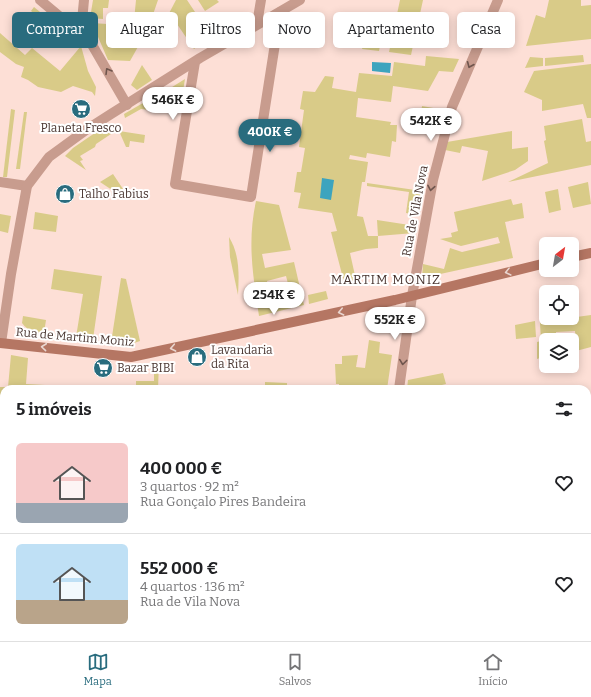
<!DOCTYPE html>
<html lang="pt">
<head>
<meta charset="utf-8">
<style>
	:root { --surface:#fff; --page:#f2f2f2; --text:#202124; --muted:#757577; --line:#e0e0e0; --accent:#296c7e }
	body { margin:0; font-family:Bitter,serif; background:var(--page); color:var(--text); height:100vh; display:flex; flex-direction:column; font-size:15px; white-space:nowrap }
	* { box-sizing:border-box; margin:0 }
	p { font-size:13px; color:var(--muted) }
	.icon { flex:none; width:22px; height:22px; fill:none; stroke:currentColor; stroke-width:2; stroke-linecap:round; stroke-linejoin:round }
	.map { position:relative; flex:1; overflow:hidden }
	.sheet { position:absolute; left:0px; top:385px; width:591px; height:256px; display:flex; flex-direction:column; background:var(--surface); border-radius:12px 12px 0 0; box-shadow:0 2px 10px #0003 }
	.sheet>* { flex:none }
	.guide { position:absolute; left:12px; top:12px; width:567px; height:36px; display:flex; gap:8px }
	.needle { width:26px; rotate:31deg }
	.controls { position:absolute; left:539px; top:237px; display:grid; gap:8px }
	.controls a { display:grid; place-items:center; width:40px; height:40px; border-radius:6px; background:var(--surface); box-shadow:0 2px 10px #0003; font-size:20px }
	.price { position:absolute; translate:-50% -34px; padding:0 9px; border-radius:14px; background:#fff; color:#222; font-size:13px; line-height:26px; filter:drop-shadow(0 1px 2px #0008) }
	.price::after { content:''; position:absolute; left:50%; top:24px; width:12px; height:9px; margin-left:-6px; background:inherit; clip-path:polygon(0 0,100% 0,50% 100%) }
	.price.active { background:var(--accent); color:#fff }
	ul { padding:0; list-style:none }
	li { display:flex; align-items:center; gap:12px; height:100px; padding:0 16px }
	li+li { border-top:1px solid var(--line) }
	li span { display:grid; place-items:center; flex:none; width:112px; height:80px; border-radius:6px; color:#555 }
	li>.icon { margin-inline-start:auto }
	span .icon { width:48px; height:48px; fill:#fffc; stroke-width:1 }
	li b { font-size:17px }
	h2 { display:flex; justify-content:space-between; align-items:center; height:48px; padding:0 16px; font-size:17px }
	.tag { padding:0 14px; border-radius:6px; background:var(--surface); box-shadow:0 2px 10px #0003; font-size:14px; line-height:36px }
	.tag.active { background:var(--accent); color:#fff }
	.tabs { display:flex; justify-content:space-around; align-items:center; height:56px; border-top:1px solid var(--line); background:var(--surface); font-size:11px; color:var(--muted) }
	.tabs a { display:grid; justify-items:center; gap:2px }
	.tabs .active { color:var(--accent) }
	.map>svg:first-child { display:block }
	.green { fill:#d9cb88; fill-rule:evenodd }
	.water { fill:#3da4be }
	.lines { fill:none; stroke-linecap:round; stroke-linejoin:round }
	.street { stroke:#c89c8e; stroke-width:10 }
	.secondary { stroke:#b57663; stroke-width:10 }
	.oneway { stroke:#6f554d }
	.oneway2 { stroke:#e9d6d0 }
	.labels { text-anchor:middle; stroke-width:4; stroke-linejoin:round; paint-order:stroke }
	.poi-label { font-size:12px; fill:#493631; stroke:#fff; text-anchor:start }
	.street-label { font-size:12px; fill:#493631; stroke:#fff }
	.neighbourhood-label { font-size:13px; letter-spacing:1px; fill:#493631; stroke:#fff }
</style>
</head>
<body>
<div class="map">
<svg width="591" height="641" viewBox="0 0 591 641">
	<rect width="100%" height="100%" fill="#fddfd6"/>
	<g class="green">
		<path d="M93 0H109L108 8H103V19L90 18Z"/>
		<path d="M136 0H158L148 29 130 61 108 60 92 23 107 24 106 39 132 41Z"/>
		<path d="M176 0H187L195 12 190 16 192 21 190 22 203 42 194 49 177 24 170 28 165 21Z"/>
		<path d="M198 0H217L219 2 205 11Z"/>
		<path d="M400 0H423L411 55 389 52Z"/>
		<path d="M549 0H581V6L591 5V39L526 46 536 15 545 18Z"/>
		<path d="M34 7 58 27 55 31 31 11Z"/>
		<path d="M368 17 369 24 367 33 382 36 379 51 362 49 364 42 356 43 354 34 346 36 350 45H343L335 31 343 27 341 20H342L343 22Z"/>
		<path d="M284 23 310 40 282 36Z"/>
		<path d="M0 33 25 55 32 48 60 71 81 46 88 71 96 87 95 96 92 92 73 86 61 92 38 87 28 80 21 77 24 67 16 64 0 52Z"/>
		<path d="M583 55 584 62 545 66V58Z"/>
		<path d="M426 56 459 59 453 72 439 71 428 91 393 86 391 102 358 98 356 117 391 122 390 125H397L396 142 392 141 390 157 367 153 366 158 350 155 349 159 368 162 365 182H362L357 216 363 217 368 236H378L377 220 416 226 414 233 378 236V248L366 249 350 253 356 280 344 282 331 232 337 231 332 213 298 208 301 193 294 192 297 172H301L305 148 299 147 304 110 300 109 303 91 315 92 325 76 334 77 332 88 356 92 359 73 392 76 394 62 425 66Z"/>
		<path d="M530 57 543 58V66L525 68Z"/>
		<path d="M591 64V118H587L583 104 542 111V100L524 92 534 71Z"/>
		<path d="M142 65 152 80 137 90 131 85Z"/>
		<path d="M185 79 181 103 156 97Z"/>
		<path d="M143 103 151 104 150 110 141 109 125 118 124 114Z"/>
		<path d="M422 106 439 109 430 128 419 126Z"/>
		<path d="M11 109 15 110 7 177H3Z"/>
		<path d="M24 112H27L20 169H16Z"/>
		<path d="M582 119 586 142 591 141V165L508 182 548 163 544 141 546 140 544 126Z"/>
		<path d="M105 126 111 134 96 144 95 147 80 156 83 160 80 161 86 170 65 156 73 148Z"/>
		<path d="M119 131 145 135 144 143 130 141 129 147H126Z"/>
		<path d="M512 131V149L528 147V161L515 170 482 181 488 151 462 146 460 153 445 150 447 142Z"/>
		<path d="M113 174 123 189 121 196 100 182Z"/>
		<path d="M588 182 591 204 573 208 568 187Z"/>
		<path d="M367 183 422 191 417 215 406 213 409 192 367 186Z"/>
		<path d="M558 189 561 210 549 213 545 192Z"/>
		<path d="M511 199 513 205 522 203 524 218 505 222 513 258 422 278 423 264 444 269 450 248 462 252 500 243 498 237 461 246 440 239 452 237 451 233 458 231 454 212Z"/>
		<path d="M256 201 279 205 291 250 262 254 265 268 294 262 304 305 259 316C253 275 247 243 256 201ZM286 276 292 299 272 305 267 281Z"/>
		<path d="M35 212 58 216 56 232 33 229Z"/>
		<path d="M0 214 11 216 8 233 0 231Z"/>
		<path d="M229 237C240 255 239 275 238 295L230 257Z"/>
		<path d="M54 269 102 276 93 339 76 337 83 294 51 289Z"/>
		<path d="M121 278 126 279 140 341 131 344 111 343Z"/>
		<path d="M326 291 328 299 309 304 308 295Z"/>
		<path d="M591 315V347L576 351 575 331 556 332V340H546V356L537 359V342L541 341 540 323 555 318V320Z"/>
		<path d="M23 316 46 320 44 333C33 332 28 331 22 323Z"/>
		<path d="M535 321 536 337 516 339 515 325Z"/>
		<path d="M369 340 380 342 379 353 392 355 387 389H339V384H336L335 364H342V356L358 355 356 367 365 368Z"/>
		<path d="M11 355 28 358 26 384 45 385V389H4V427L3 426 4 419 0 418V387H8Z"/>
		<path d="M159 362 158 389H136V381H154V364Z"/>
		<path d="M443 373 446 384 425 389H407L408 380Z"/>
		<path d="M265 382 287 383V389H243V386H265Z"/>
		<path d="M587 519 591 536V554L587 555Z"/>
		<path d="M4 571V604L0 610V572Z"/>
		<path d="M591 605V641H585L584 637H587V606Z"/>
		<path d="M295 637H332L336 641H301Z"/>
		<path d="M474 637H491L492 639 482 641H455Z"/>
		<path d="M507 637H572L573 641H508Z"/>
	</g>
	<g class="water">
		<path d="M372 62 391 63 390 73 372 71Z"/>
		<path d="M322 178 334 180 331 200 320 198Z"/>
	</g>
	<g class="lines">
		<g class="street">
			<path d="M40 0 89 41"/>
			<path d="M84 0 82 21 91 43 127 105"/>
			<path d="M257 24 261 0"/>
			<path d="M195 62 175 184 251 197 280 12"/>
			<path d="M0 182 27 186"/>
			<path d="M1 343 11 274 27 186 49 157 86 130 111 114 200 58 300 0"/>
			<path d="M399 389 412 296 433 180 452 107 498 0"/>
			<path d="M154 637 160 641"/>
			<path d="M260 637 266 641"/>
		</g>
		<g class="secondary">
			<path d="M572 257 591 253"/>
			<path d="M0 343 131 357 395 300 546 263"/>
			<path d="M587 419 591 418"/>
			<path d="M0 542 4 541"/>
			<path d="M352 637 355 641"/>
		</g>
	</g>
	<defs><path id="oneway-chevron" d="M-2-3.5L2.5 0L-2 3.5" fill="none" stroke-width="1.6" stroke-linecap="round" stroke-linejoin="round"/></defs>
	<g class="oneway">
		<use href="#oneway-chevron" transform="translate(470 65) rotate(113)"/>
		<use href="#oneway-chevron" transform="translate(108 71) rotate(-121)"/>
		<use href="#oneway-chevron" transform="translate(431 188) rotate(100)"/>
		<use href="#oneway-chevron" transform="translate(403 362) rotate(97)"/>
	</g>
	<g class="oneway2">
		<use href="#oneway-chevron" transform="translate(508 272) rotate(166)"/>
		<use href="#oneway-chevron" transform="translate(341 312) rotate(167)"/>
		<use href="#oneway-chevron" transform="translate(44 347) rotate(-174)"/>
		<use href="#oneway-chevron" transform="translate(173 348) rotate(169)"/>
	</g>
	<defs>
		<symbol id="supermarket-disc" viewBox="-11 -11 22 22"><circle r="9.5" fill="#296c7e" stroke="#fff"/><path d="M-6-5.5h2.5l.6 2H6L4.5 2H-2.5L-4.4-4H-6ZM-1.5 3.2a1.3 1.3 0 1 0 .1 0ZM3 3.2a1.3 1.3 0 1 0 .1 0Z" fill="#fff"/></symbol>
		<symbol id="shop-disc" viewBox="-11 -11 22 22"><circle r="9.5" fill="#296c7e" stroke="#fff"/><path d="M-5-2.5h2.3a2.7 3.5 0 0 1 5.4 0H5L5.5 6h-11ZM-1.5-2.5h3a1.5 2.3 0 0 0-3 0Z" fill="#fff"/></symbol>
	</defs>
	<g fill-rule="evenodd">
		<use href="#supermarket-disc" x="70" y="98" width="22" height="22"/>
		<use href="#shop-disc" x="54" y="183" width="22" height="22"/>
		<use href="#shop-disc" x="186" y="346" width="22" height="22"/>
		<use href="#supermarket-disc" x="92" y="357" width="22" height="22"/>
	</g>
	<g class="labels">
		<g class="poi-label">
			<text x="81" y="132" text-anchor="middle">Planeta Fresco</text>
			<text x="79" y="198">Talho Fabius</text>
			<text x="211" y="354">Lavandaria<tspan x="211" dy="14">da Rita</tspan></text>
			<text x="117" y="372">Bazar BIBI</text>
		</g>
		<g class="street-label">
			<text transform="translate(415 211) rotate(-79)" y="4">Rua de Vila Nova</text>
			<text transform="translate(75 337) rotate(5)" y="4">Rua de Martim Moniz</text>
		</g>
		<g class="neighbourhood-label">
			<text x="386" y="284">MARTIM MONIZ</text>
		</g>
	</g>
</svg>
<div class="controls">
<a><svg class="needle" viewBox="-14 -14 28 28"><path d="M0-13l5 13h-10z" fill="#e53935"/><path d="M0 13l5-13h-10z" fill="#757577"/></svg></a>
<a><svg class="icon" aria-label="locate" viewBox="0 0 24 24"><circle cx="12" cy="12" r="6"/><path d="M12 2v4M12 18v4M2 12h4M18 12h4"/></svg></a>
<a><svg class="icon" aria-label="layers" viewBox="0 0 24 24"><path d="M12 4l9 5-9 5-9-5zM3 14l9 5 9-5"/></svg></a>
</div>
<b class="price" style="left:173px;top:121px">546K €</b>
<b class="price" style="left:431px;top:142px">542K €</b>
<b class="price active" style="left:270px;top:153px">400K €</b>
<b class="price" style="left:274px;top:316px">254K €</b>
<b class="price" style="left:395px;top:341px">552K €</b>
<div class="guide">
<a class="tag active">Comprar</a>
<a class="tag">Alugar</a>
<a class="tag">Filtros</a>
<a class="tag">Novo</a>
<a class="tag">Apartamento</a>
<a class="tag">Casa</a>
</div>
<section class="sheet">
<h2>5 imóveis<svg class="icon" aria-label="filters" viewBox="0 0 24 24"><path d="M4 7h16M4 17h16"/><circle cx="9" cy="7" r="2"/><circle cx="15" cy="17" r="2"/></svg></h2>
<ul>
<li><span style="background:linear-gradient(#f6c9c9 75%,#9aa5b1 0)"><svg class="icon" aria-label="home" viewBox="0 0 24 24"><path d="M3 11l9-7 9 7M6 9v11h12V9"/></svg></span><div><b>400 000 €</b><p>3 quartos · 92 m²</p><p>Rua Gonçalo Pires Bandeira</p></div><svg class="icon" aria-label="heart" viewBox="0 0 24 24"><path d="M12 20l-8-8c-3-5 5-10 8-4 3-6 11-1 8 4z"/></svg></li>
<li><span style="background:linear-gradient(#bfe0f5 70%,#b9a48a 0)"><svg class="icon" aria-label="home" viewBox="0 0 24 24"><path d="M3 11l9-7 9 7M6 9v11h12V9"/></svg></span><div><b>552 000 €</b><p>4 quartos · 136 m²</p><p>Rua de Vila Nova</p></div><svg class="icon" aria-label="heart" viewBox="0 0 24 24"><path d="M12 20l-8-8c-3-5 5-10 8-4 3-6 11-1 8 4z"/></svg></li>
</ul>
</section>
</div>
<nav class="tabs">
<a class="active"><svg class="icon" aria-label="map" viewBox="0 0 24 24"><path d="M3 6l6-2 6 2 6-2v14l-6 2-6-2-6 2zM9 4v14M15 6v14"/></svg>Mapa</a>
<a><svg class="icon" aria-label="saved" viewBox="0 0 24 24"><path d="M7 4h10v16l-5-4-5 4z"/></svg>Salvos</a>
<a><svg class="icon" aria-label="home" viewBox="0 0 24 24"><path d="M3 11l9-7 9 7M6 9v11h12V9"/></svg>Início</a>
</nav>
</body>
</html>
